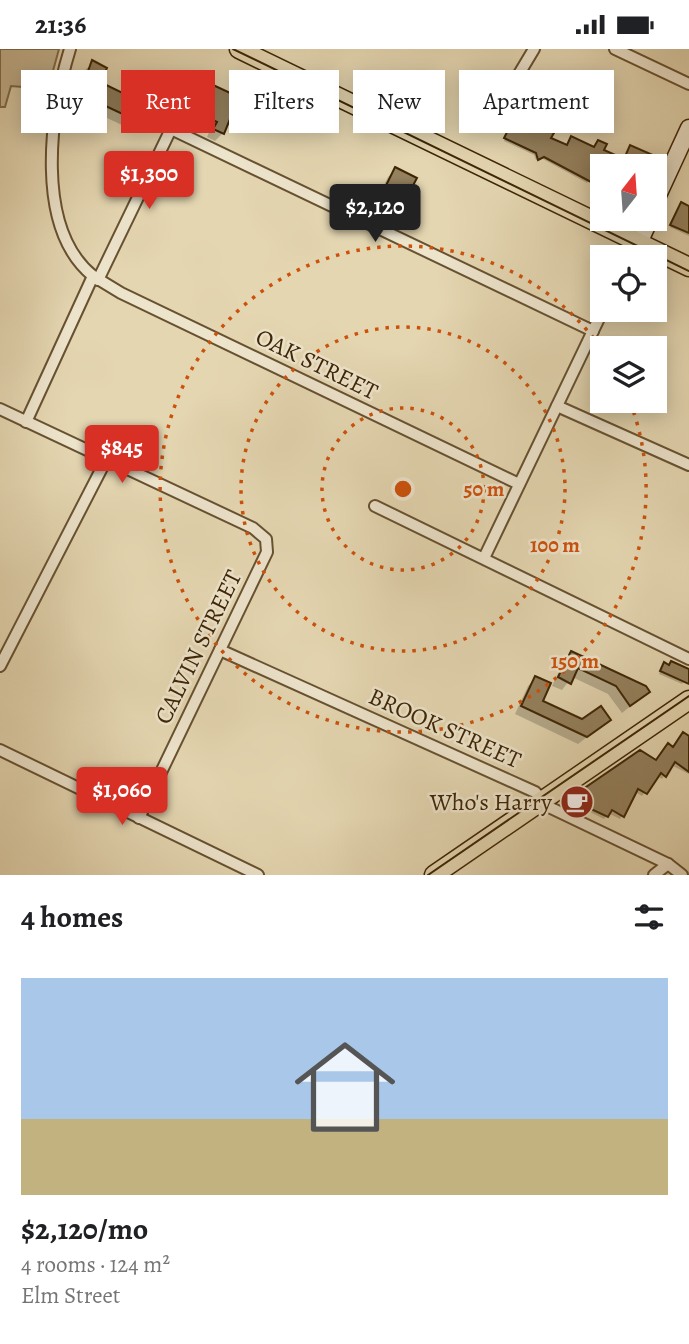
<!DOCTYPE html>
<html lang="en">
<head>
<meta charset="utf-8">
<style>
	:root { --surface:#fff; --page:#f2f2f2; --text:#202124; --muted:#757577; --line:#e0e0e0; --accent:#d93025 }
	body { margin:0; font-family:Alegreya,serif; background:var(--page); color:var(--text); height:100vh; display:flex; flex-direction:column; font-size:26px; white-space:nowrap }
	* { box-sizing:border-box; margin:0 }
	p { font-size:23px; color:var(--muted) }
	.icon { flex:none; width:38px; height:38px; fill:none; stroke:currentColor; stroke-width:2; stroke-linecap:round; stroke-linejoin:round }
	.map { position:relative; height:826px; overflow:hidden }
	.panel { display:flex; flex-direction:column; background:var(--surface); flex:1 }
	.panel>* { flex:none }
	.guide { position:absolute; left:21px; top:21px; width:648px; height:63px; display:flex; gap:14px }
	.needle { width:46px; rotate:17deg }
	.fabs { position:absolute; left:590px; top:105px; display:grid; gap:14px }
	.fabs a { display:grid; place-items:center; width:77px; height:77px; border-radius:0px; background:var(--surface); box-shadow:0 4px 18px #0003; font-size:35px }
	.price { position:absolute; translate:-50% -60px; padding:0 16px; border-radius:7px; background:var(--accent); color:#fff; font-size:23px; line-height:46px; filter:drop-shadow(0 2px 4px #0008) }
	.price::after { content:''; position:absolute; left:50%; top:42px; width:21px; height:16px; margin-left:-10px; background:inherit; clip-path:polygon(0 0,100% 0,50% 100%) }
	.price.current { background:#222; color:#fff }
	ul { padding:0; list-style:none }
	li { display:grid; align-content:center; gap:14px; height:371px; padding:0 21px }
	li+li { border-top:2px solid var(--line) }
	li span { display:grid; place-items:center; height:217px; border-radius:0px; color:#555 }
	li>.icon { margin-inline-start:auto }
	span .icon { width:126px; height:126px; fill:#fffc; stroke-width:1 }
	li b { font-size:30px }
	h2 { display:flex; justify-content:space-between; align-items:center; height:84px; padding:0 21px; font-size:30px }
	.chip { padding:0 24px; border-radius:0px; background:var(--surface); box-shadow:0 4px 18px #0003; font-size:24px; line-height:63px }
	.chip.current { background:var(--accent); color:#fff }
	.status { display:flex; justify-content:space-between; align-items:center; height:49px; padding:0 35px; background:var(--surface); direction:ltr }
	.status svg { height:19px; fill:currentColor }
	.map>svg:first-child { display:block }
	.green { fill:#c8b894; stroke:#826e4c; stroke-width:2 }
	.shadow { fill:#0003 }
	.building { fill:#94815e; stroke:#3d2505; stroke-width:2 }
	.lines { fill:none; stroke-linecap:round; stroke-linejoin:round }
	.street-casing { stroke:#675130; stroke-width:14 }
	.secondary-casing { stroke:#3d2505; stroke-width:19 }
	.primary-casing { stroke:#3d2505; stroke-width:21 }
	.street { stroke:#ede4cc; stroke-width:10 }
	.secondary { stroke:#ede4cc; stroke-width:16 }
	.primary { stroke:#e4d6b1; stroke-width:18 }
	.tram { stroke:#3d2505; stroke-width:2 }
	.ring { fill:none; stroke:#ce510b; stroke-width:3.5; stroke-dasharray:3.5 7 }
	.labels { text-anchor:middle; stroke-width:5; stroke-linejoin:round; paint-order:stroke }
	.street-label { font-size:24px; fill:#3d2505; stroke:#ede4cc }
	.poi-label { font-size:24px; fill:#3d2505; stroke:#ede4cc; text-anchor:end }
	.centre { fill:#ce510b; stroke:#ede4cc; stroke-width:3.5 }
	.ring-label { font-size:21px; text-anchor:middle; font-weight:bold; fill:#ce510b; stroke:#ede4cc; stroke-width:5; stroke-linejoin:round; paint-order:stroke }
</style>
</head>
<body>
<div class="status"><b>21:36</b><svg viewBox="0 0 49 12"><path d="M0 12V9h3v3zM5 12V6h3v6zM10 12V3h3v9zM15 12V0h3v12zM26 1h20v11H26zM47 4h2v5h-2z"/></svg></div>
<div class="map">
<svg width="689" height="826" viewBox="0 0 689 826">
	<rect width="100%" height="100%" fill="#e4d6b1"/>
	<filter id="stains"><feTurbulence type="fractalNoise" baseFrequency=".00286" numOctaves="4"/><feColorMatrix values="0 0 0 0 .2 0 0 0 0 .09 0 0 0 0 .02 0 0 0 .5 -.17"/></filter>
	<radialGradient id="worn" r=".72"><stop offset=".6" stop-color="#630" stop-opacity="0"/><stop offset="1" stop-color="#630" stop-opacity=".3"/></radialGradient>
	<path class="green" d="M0 0H59L48 40 11 37 5 58H0Z"/>
	<g class="shadow">
		<path d="M93 14 98 34 142 55 152 43 164 49 157 64 139 84 73 53 85 21Z"/>
		<path d="M213 39 223 84 215 92 207 88 210 81 193 73 205 46Z"/>
		<path d="M515 68 567 98 594 99 598 93 602 101 623 111 629 100 652 108 648 117H602V131L592 126 587 134 541 109 536 111 534 106 504 92Z"/>
		<path d="M396 120 398 162 390 170 372 161 388 128Z"/>
		<path d="M679 157 689 159V187L670 178Z"/>
		<path d="M571 604 648 643 622 664 608 645 572 628 562 641 552 637 564 612Z"/>
		<path d="M662 617 689 622V626L682 635 659 625Z"/>
		<path d="M536 629 540 652 582 672 609 671 578 695 515 665 528 637Z"/>
		<path d="M689 690V725L671 716 662 730 657 727 642 747 635 743 620 770 608 764 604 770 586 761 582 767 565 759 567 754 655 713Z"/>
	</g>
	<g class="building">
		<path d="M92 11 107 19 100 33 145 55 152 41 167 48 148 77 80 45Z"/>
		<path d="M213 36 239 48 224 85 213 80 217 73 200 65Z"/>
		<path d="M517 64 524 68 523 71 554 84 551 89 567 96 571 87 594 98 598 91 607 95 604 101 624 110 630 96 655 107 650 117H602V128L594 125 591 133 544 108 538 111 536 104 504 89Z"/>
		<path d="M395 118 417 129 399 163 378 153Z"/>
		<path d="M681 153 689 157V184L670 176Z"/>
		<path d="M571 602 646 637 650 643 630 657 616 637 578 619 571 635 558 628Z"/>
		<path d="M671 612 689 620V635L660 622 664 613 669 616Z"/>
		<path d="M535 627 551 634 543 652 582 670 601 657 611 671 587 688 521 657Z"/>
		<path d="M683 683 689 687V723L675 713 666 728 661 724 647 745 638 740 624 768 612 761 608 768 589 759 586 765 566 755 570 749 640 701 656 711 668 694 673 698Z"/>
	</g>
	<g class="lines">
		<defs>
			<g id="street">
				<path d="M70 0C50 65 34 179 93 227"/>
				<path d="M615 0 689 35"/>
				<path d="M473 32 499 38 513 35 534 0"/>
				<path d="M625 208 632 191"/>
				<path d="M98 231 171 80 593 282"/>
				<path d="M557 357 689 416"/>
				<path d="M0 360 253 479 266 490 267 503 139 769"/>
				<path d="M26 373 93 227 121 244 519 435"/>
				<path d="M375 457 689 610"/>
				<path d="M484 509 603 261"/>
				<path d="M220 601 535 743 551 759 668 815 682 826"/>
				<path d="M0 617 106 411"/>
				<path d="M0 701 258 826"/>
				<path d="M654 826 668 815"/>
			</g>
			<g id="secondary">
				<path d="M654 155 689 79"/>
				<path d="M639 194 650 170"/>
			</g>
			<g id="primary">
				<path d="M239 0 689 218"/>
				<path d="M434 826 689 651"/>
			</g>
		</defs>
		<use href="#street" class="street-casing"/>
		<use href="#secondary" class="secondary-casing"/>
		<use href="#primary" class="primary-casing"/>
		<use href="#street" class="street"/>
		<use href="#secondary" class="secondary"/>
		<use href="#primary" class="primary"/>
		<g class="tram">
			<path d="M233 0 689 222"/>
			<path d="M428 826 689 647"/>
		</g>
	</g>
	<g class="ring">
		<circle cx="403" cy="440" r="81"/>
		<circle cx="403" cy="440" r="162"/>
		<path d="M630 353A243 243 0 1 1 601 299"/>
	</g>
	<defs>
		<symbol id="cafe-disc" viewBox="-11 -11 22 22"><circle r="9.5" fill="#8f2418" stroke="#ede4cc"/><path d="M-5.5-4.5H6V0H3Q3 3.5 0 3.5H-2.5Q-5.5 3.5-5.5 0ZM3-3.2v2h1.7v-2ZM-6 4.5H4V6H-6Z" fill="#fff"/></symbol>
	</defs>
	<g fill-rule="evenodd">
		<use href="#cafe-disc" x="558" y="734" width="38" height="38"/>
	</g>
	<g class="labels">
		<g class="street-label">
			<text transform="translate(317 315) rotate(26)" y="8">OAK STREET</text>
			<text transform="translate(198 598) rotate(-64)" y="8">CALVIN STREET</text>
			<text transform="translate(445 679) rotate(24)" y="8">BROOK STREET</text>
		</g>
		<g class="poi-label">
			<text x="552" y="761">Who's Harry</text>
		</g>
	</g>
	<circle cx="403" cy="440" r="10" class="centre"/>
	<g class="ring-label">
		<text x="484" y="447">50 m</text>
		<text x="555" y="503">100 m</text>
		<text x="575" y="619">150 m</text>
	</g>
	<rect width="100%" height="100%" filter="url(#stains)"/>
	<rect width="100%" height="100%" fill="url(#worn)"/>
</svg>
<div class="fabs">
<a><svg class="needle" viewBox="-14 -14 28 28"><path d="M0-13l5 13h-10z" fill="#e53935"/><path d="M0 13l5-13h-10z" fill="#757577"/></svg></a>
<a><svg class="icon" aria-label="locate" viewBox="0 0 24 24"><circle cx="12" cy="12" r="6"/><path d="M12 2v4M12 18v4M2 12h4M18 12h4"/></svg></a>
<a><svg class="icon" aria-label="layers" viewBox="0 0 24 24"><path d="M12 4l9 5-9 5-9-5zM3 14l9 5 9-5"/></svg></a>
</div>
<b class="price" style="left:149px;top:162px">$1,300</b>
<b class="price current" style="left:375px;top:195px">$2,120</b>
<b class="price" style="left:122px;top:436px">$845</b>
<b class="price" style="left:122px;top:778px">$1,060</b>
<div class="guide">
<a class="chip">Buy</a>
<a class="chip current">Rent</a>
<a class="chip">Filters</a>
<a class="chip">New</a>
<a class="chip">Apartment</a>
</div>
</div>
<section class="panel">
<h2>4 homes<svg class="icon" aria-label="filters" viewBox="0 0 24 24"><path d="M4 7h16M4 17h16"/><circle cx="9" cy="7" r="2"/><circle cx="15" cy="17" r="2"/></svg></h2>
<ul>
<li><span style="background:linear-gradient(#a9c7e8 65%,#c2b280 0)"><svg class="icon" aria-label="home" viewBox="0 0 24 24"><path d="M3 11l9-7 9 7M6 9v11h12V9"/></svg></span><div><b>$2,120/mo</b><p>4 rooms · 124 m²</p><p>Elm Street</p></div></li>
</ul>
</section>
</body>
</html>
